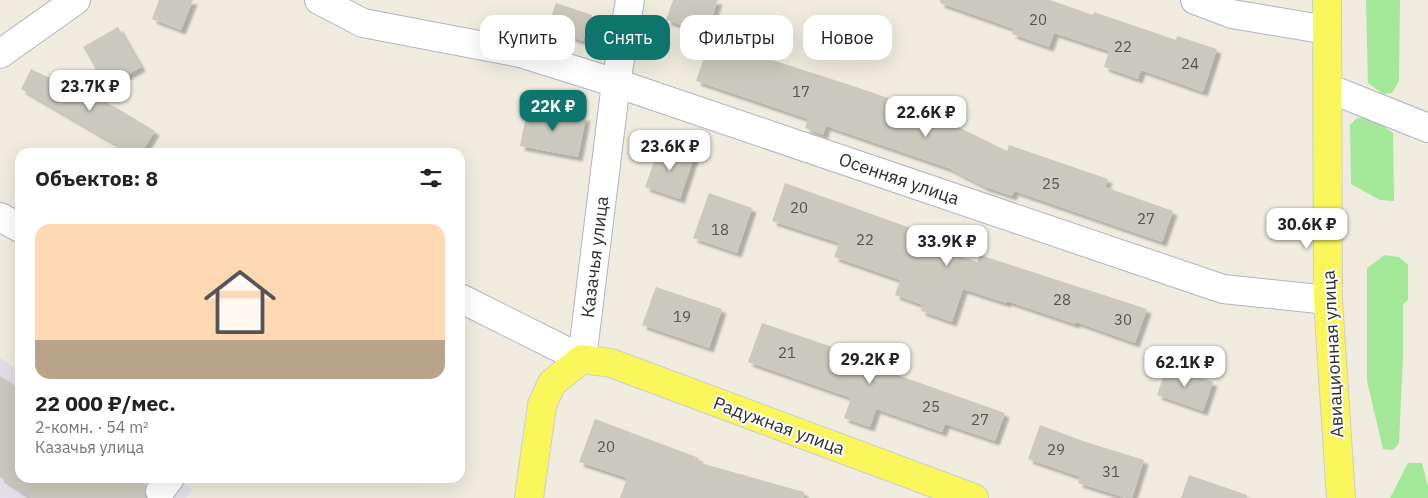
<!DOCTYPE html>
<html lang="ru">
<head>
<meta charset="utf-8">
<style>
	:root { --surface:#fff; --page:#f2f2f2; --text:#222; --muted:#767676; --accent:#0f766e }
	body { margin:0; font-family:"IBM Plex Sans",sans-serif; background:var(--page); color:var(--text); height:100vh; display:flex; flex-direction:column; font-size:19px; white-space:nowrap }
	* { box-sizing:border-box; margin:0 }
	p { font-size:16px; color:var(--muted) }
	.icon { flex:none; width:28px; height:28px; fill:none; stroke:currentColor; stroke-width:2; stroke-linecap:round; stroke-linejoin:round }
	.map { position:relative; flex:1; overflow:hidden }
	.side { position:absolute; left:15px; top:148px; width:450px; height:335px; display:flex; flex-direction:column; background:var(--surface); border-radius:15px; box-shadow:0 5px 20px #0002 }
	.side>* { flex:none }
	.hud { position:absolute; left:480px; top:15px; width:475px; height:45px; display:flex; gap:10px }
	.price { position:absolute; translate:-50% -42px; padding:0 11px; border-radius:10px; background:#fff; color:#222; font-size:16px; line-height:32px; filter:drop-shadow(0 1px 2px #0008) }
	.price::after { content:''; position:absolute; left:50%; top:30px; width:15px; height:11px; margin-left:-8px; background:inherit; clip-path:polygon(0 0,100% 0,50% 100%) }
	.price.current { background:var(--accent); color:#fff }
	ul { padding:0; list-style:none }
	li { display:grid; align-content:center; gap:10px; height:265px; padding:0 20px }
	li span { display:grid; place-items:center; height:155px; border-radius:15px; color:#555 }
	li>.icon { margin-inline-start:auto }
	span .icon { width:90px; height:90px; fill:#fffc; stroke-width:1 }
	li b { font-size:21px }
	h2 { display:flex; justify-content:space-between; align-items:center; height:60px; padding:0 20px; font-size:21px }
	.tag { padding:0 18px; border-radius:15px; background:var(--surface); box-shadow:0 5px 20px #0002; font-size:18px; line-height:45px }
	.tag.current { background:var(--accent); color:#fff }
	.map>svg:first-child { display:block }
	.industrial { fill:#e3dfe7 }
	.green { fill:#a3e799 }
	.building { fill:#cbc9bd; filter:url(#shadow) }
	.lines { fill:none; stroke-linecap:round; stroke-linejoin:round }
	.minor-casing { stroke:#b3b3c1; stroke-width:30 }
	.major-casing { stroke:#cdcdcd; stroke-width:30 }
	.minor { stroke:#fff; stroke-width:28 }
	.major { stroke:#f8f65b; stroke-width:28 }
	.labels { text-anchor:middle; stroke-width:4; stroke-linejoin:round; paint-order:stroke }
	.number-label { font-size:15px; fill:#545451 }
	.street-label { font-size:18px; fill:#2d2d2d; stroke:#fff }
</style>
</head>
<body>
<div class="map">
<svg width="1428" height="498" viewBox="0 0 1428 498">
	<defs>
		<filter id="shadow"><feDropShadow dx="4.5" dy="4.5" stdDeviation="1" flood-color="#0004"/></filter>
	</defs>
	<rect width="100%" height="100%" fill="#efebdf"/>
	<path class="industrial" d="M0 358 20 371V478H176L192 489 186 498H0Z"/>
	<g class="green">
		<path d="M1366 0H1400L1399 81 1392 93 1383 94 1368 83Z"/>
		<path d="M1357 118H1372L1393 133 1394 201 1380 200 1351 184 1350 125Z"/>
		<path d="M1385 255 1399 257 1408 265V300L1403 304V356L1399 443 1393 450 1383 449 1367 381V268Z"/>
		<path d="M1408 463H1422L1428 487V498H1390Z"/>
	</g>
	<g class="building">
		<path d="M159 0H193L181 30 152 19Z"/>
		<path d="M673 0H718L706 34 666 20Z"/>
		<path d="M940 0H1050L1093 15 1094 12 1176 40 1177 36 1217 49 1203 92 1141 70 1138 79 1104 67 1109 51 1054 33 1049 47 1012 34 1014 29 940 3Z"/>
		<path d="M556 3 592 15 583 41 547 29Z"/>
		<path d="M118 27 141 67 106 87 83 47Z"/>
		<path d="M710 40 859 88 951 120 950 123 1007 151 1009 145 1108 179 1105 187 1173 211 1162 242 1014 191 1012 196 985 187 948 168 826 126 823 135 805 128 808 119 696 81Z"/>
		<path d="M31 69 64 85 68 79 155 131 142 152H129L21 89Z"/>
		<path d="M528 106 586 117 578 157 520 146Z"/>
		<path d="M660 145 694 157 680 199 645 187Z"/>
		<path d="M785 183 944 240 941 249 977 262 980 255 1147 309 1135 343 1076 322 1075 324 1007 301 1006 303 963 289 952 322 921 311 923 305 895 295 900 280 834 257 839 243 772 221Z"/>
		<path d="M709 193 752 208 737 253 693 238Z"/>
		<path d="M656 287 722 309 709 348 642 325Z"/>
		<path d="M762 323 891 367 889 372 1005 413 995 441 945 424 942 432 876 409 870 427 844 418 851 398 748 362Z"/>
		<path d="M1167 366 1213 382 1203 411 1157 395Z"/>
		<path d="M0 376 20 389V478H135L146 485 145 489 146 498H31L0 477Z"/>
		<path d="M595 419 699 458 697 462 804 492V498H620L627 478 579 462Z"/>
		<path d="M1040 425 1083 441 1144 460 1132 498H1126L1078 483 1080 477 1028 459Z"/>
		<path d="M1189 475 1247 495V498H1181Z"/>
	</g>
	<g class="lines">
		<defs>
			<g id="minor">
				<path d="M319 0 363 23 520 53 616 83 1223 289 1328 300"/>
				<path d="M1195 0 1232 14 1327 30"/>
				<path d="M0 54 76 0"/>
				<path d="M1328 88 1428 128"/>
				<path d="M0 217 20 228"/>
				<path d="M460 298 582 359 616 83 630 0"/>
				<path d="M160 491 170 478"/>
			</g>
			<g id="major">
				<path d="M1327 0 1328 300 1341 498"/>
				<path d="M529 498 542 405 552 383 582 359 611 363 974 498"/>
			</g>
		</defs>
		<use href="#minor" class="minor-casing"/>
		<use href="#major" class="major-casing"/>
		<use href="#minor" class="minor"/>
		<use href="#major" class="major"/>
	</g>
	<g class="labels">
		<g class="number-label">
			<text x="1038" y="25">20</text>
			<text x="1123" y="52">22</text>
			<text x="1190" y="69">24</text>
			<text x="801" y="97">17</text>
			<text x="1051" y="189">25</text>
			<text x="799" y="213">20</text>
			<text x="1146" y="224">27</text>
			<text x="720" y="235">18</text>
			<text x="865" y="245">22</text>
			<text x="1062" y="305">28</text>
			<text x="682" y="322">19</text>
			<text x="1123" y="325">30</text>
			<text x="787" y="358">21</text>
			<text x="931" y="412">25</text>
			<text x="980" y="425">27</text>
			<text x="606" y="452">20</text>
			<text x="1056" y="455">29</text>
			<text x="1111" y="477">31</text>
		</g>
		<g class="street-label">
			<text transform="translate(899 179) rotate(19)" y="6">Осенняя улица</text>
			<text transform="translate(595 257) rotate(-83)" y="6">Казачья улица</text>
			<text transform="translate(1333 354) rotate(-93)" y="6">Авиационная улица</text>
			<text transform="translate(779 426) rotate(20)" y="6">Радужная улица</text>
		</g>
	</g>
</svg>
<b class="price" style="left:90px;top:112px">23.7K ₽</b>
<b class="price current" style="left:553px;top:132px">22K ₽</b>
<b class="price" style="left:926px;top:138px">22.6K ₽</b>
<b class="price" style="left:670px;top:172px">23.6K ₽</b>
<b class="price" style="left:1307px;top:250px">30.6K ₽</b>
<b class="price" style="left:947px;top:267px">33.9K ₽</b>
<b class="price" style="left:870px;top:385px">29.2K ₽</b>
<b class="price" style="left:1185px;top:388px">62.1K ₽</b>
<div class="hud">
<a class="tag">Купить</a>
<a class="tag current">Снять</a>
<a class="tag">Фильтры</a>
<a class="tag">Новое</a>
</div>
<section class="side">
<h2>Объектов: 8<svg class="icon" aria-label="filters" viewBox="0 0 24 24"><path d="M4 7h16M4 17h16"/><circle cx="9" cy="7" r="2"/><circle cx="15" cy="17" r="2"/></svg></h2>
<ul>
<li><span style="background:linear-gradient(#ffd9b3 75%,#b9a48a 0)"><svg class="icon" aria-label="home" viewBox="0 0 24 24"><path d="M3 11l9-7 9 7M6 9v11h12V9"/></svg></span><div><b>22 000 ₽/мес.</b><p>2-комн. · 54 m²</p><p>Казачья улица</p></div></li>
</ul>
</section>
</div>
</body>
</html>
